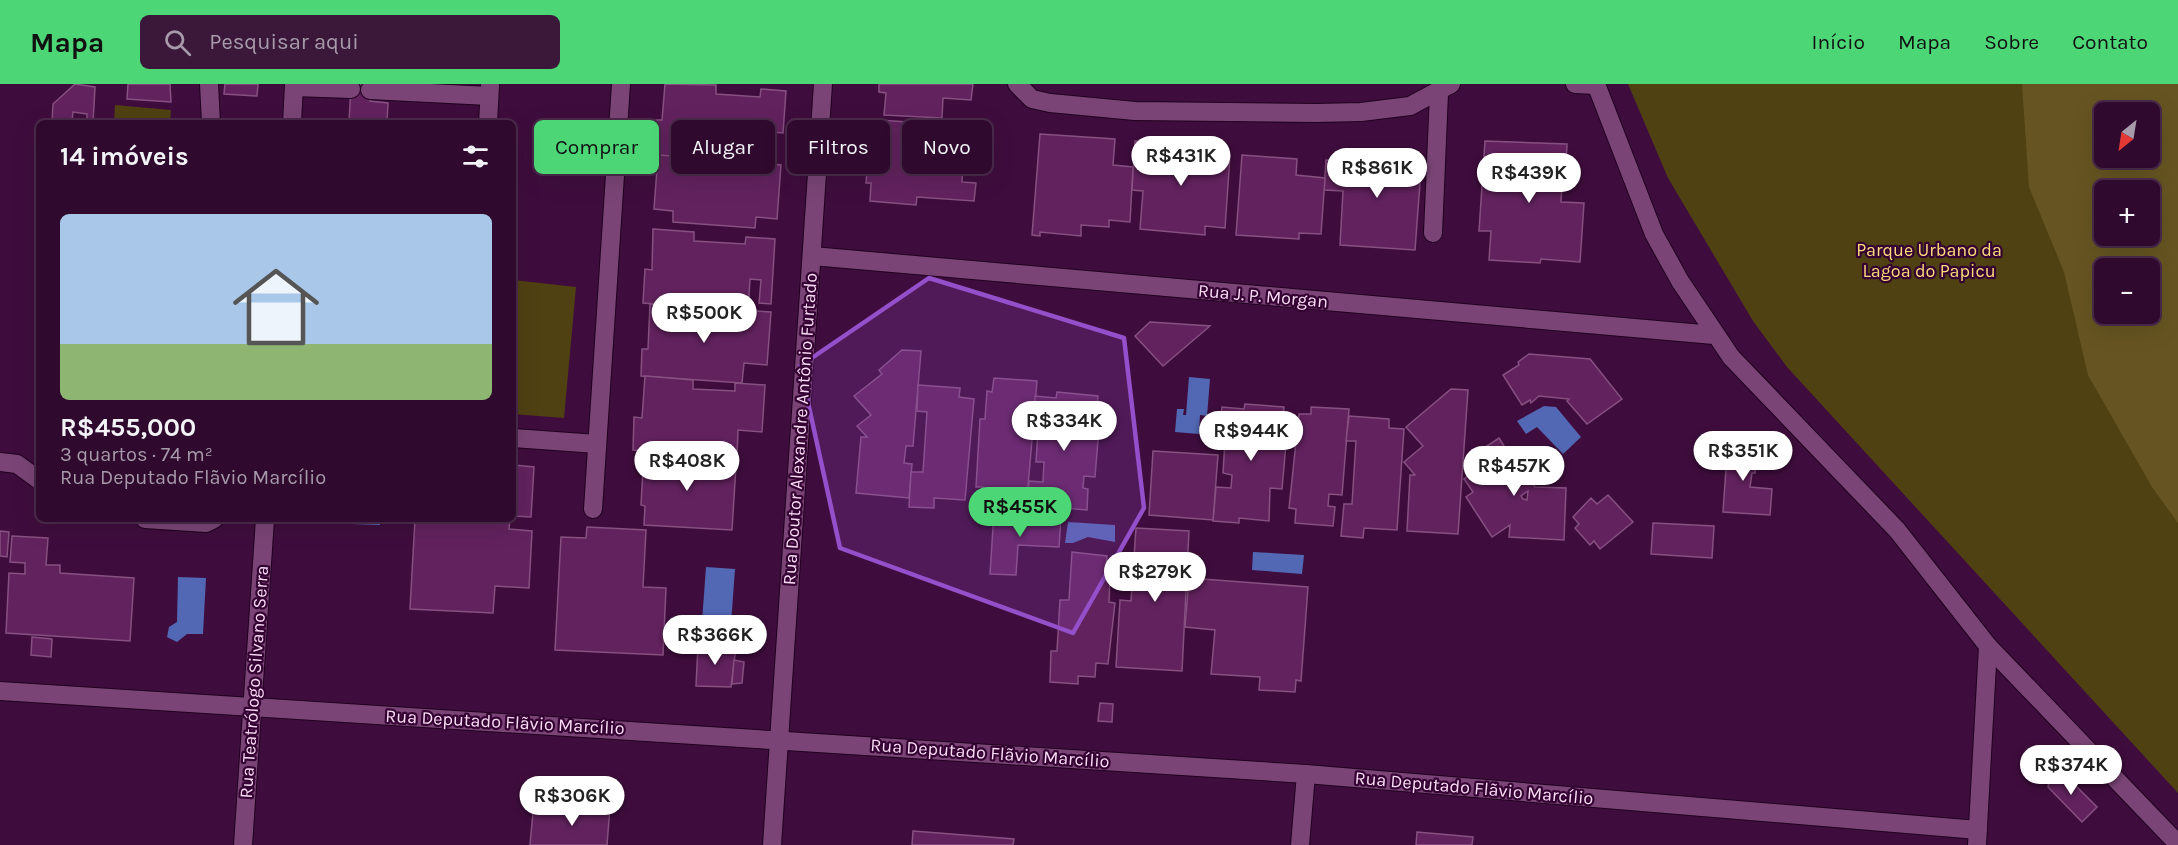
<!DOCTYPE html>
<html lang="pt">
<head>
<meta charset="utf-8">
<style>
	:root { --surface:#2f0a2e; --page:#3b183a; --text:#f1f3f6; --muted:#a79aaa; --line:#4a2b4a; --accent:#4cd676 }
	body { margin:0; font-family:Karla,sans-serif; background:var(--page); color:var(--text); height:100vh; display:flex; flex-direction:column; font-size:22px; white-space:nowrap }
	* { box-sizing:border-box; margin:0 }
	p { font-size:20px; color:var(--muted) }
	.icon { flex:none; width:33px; height:33px; fill:none; stroke:currentColor; stroke-width:2; stroke-linecap:round; stroke-linejoin:round }
	.map { position:relative; flex:1; overflow:hidden }
	.details { position:absolute; left:36px; top:36px; width:480px; height:402px; display:flex; flex-direction:column; background:var(--surface); border-radius:9px; box-shadow:0 6px 24px #0002,0 0 0 2px var(--line) }
	.details>* { flex:none }
	.banner { position:absolute; left:534px; top:36px; width:570px; height:54px; display:flex; gap:12px }
	.needle { width:39px; rotate:210deg }
	.tools { position:absolute; left:2094px; top:18px; display:grid; gap:12px }
	.tools a { display:grid; place-items:center; width:66px; height:66px; border-radius:9px; background:var(--surface); box-shadow:0 6px 24px #0002,0 0 0 2px var(--line); font-size:30px }
	.price { position:absolute; translate:-50% -51px; padding:0 14px; border-radius:21px; background:#fff; color:#222; font-size:20px; line-height:39px; filter:drop-shadow(0 2px 3px #0008) }
	.price::after { content:''; position:absolute; left:50%; top:36px; width:18px; height:14px; margin-left:-9px; background:inherit; clip-path:polygon(0 0,100% 0,50% 100%) }
	.price.active { background:var(--accent); color:#111 }
	ul { padding:0; list-style:none }
	li { display:grid; align-content:center; gap:12px; height:318px; padding:0 24px }
	li span { display:grid; place-items:center; height:186px; border-radius:9px; color:#555 }
	li>.icon { margin-inline-start:auto }
	span .icon { width:108px; height:108px; fill:#fffc; stroke-width:1 }
	li b { font-size:26px }
	h2 { display:flex; justify-content:space-between; align-items:center; height:72px; padding:0 24px; font-size:26px }
	.pill { padding:0 21px; border-radius:9px; background:var(--surface); box-shadow:0 6px 24px #0002,0 0 0 2px var(--line); font-size:21px; line-height:54px }
	.pill.active { background:var(--accent); color:#111 }
	header { display:flex; align-items:center; gap:36px; box-sizing:border-box; height:84px; padding:0 30px; background:var(--accent); color:#111 }
	header strong { font-size:28px }
	nav { display:flex; gap:33px; margin-inline-start:auto; font-size:21px }
	.search { width:420px; height:54px; background:var(--page); display:flex; align-items:center; gap:15px; box-sizing:border-box; padding:0 21px; border-radius:9px; color:var(--muted); font-size:22px }
	.map>svg:first-child { display:block }
	.green { fill:#504113; fill-rule:evenodd }
	.forest { fill:#652; fill-rule:evenodd }
	.water { fill:#5368b4 }
	.building { fill:#62225e; stroke:#865081; stroke-width:1.5; fill-rule:evenodd }
	.lines { fill:none; stroke-linecap:round; stroke-linejoin:round }
	.minor-casing { stroke:#20001f; stroke-width:20 }
	.minor { stroke:#7a4576; stroke-width:18 }
	.marked { fill:#944fca; fill-opacity:0.2; stroke:#944fca; stroke-width:4.5; stroke-linejoin:round }
	.labels { text-anchor:middle; stroke-width:4.5; stroke-linejoin:round; paint-order:stroke }
	.park-label { font-size:18px; fill:#fedb7c; stroke:#340232 }
	.street-label { font-size:18px; fill:#fadbf6; stroke:#340232 }
</style>
</head>
<body>
<header>
<strong>Mapa</strong>
<div class="search"><svg class="icon" aria-label="search" viewBox="0 0 24 24"><circle cx="10" cy="10" r="6"/><path d="M15 15l6 6"/></svg>Pesquisar aqui</div>
<nav><a>Início</a><a>Mapa</a><a>Sobre</a><a>Contato</a></nav>
</header>
<div class="map">
<svg width="2178" height="761" viewBox="0 0 2178 761">
	<rect width="100%" height="100%" fill="#3f0d3d"/>
	<g class="green">
		<path d="M1628 0H2178V709L1787 283 1753 237 1668 94ZM2104 28H2150V74H2104ZM2104 106H2150V152H2104ZM2104 184H2150V230H2104Z"/>
		<path d="M115 21 171 26 170 39H114Z"/>
		<path d="M513 196 576 203 564 334 513 330Z"/>
	</g>
	<path class="forest" d="M2022 0H2178V439L2152 403 2088 291 2064 188 2029 103ZM2104 28H2150V74H2104ZM2104 106H2150V152H2104ZM2104 184H2150V230H2104Z"/>
	<g class="water">
		<path d="M1189 293 1210 295 1207 332 1200 331 1199 350 1175 348 1177 325H1184L1183 331H1186Z"/>
		<path d="M1544 322 1556 323 1581 353 1563 370 1537 343 1526 350 1517 337Z"/>
		<path d="M353 435H380V441L352 440Z"/>
		<path d="M1068 438 1115 441V458L1088 453 1073 459H1065Z"/>
		<path d="M1253 468 1304 471 1302 490 1252 486Z"/>
		<path d="M706 483 735 485 731 540 702 538Z"/>
		<path d="M178 493 206 494 203 550H187L177 558 167 553 169 543 177 538Z"/>
	</g>
	<g class="building">
		<path d="M75 0 95 3 93 39H52L53 20ZM73 28 87 30V38L72 37Z"/>
		<path d="M128 0H170L171 18 127 15Z"/>
		<path d="M225 0H258L257 12 224 10Z"/>
		<path d="M351 0H371L370 17 388 19 387 39H349Z"/>
		<path d="M665 0 716 1V10L760 13 761 5 786 7 783 49 760 47 758 76 671 69 670 72 654 71 656 36H662Z"/>
		<path d="M879 0H973L971 16 943 14 942 34 884 31 886 9 879 8Z"/>
		<path d="M879 36 965 42 962 98 976 99 974 117 917 113 916 121 870 117 871 99H866L870 49 878 50Z"/>
		<path d="M1040 50 1115 55 1113 81 1133 83 1130 138 1109 136V143L1081 141V152L1040 148V152L1032 151Z"/>
		<path d="M1135 57 1212 62 1211 70 1230 72 1225 144 1205 142V151L1140 145 1143 107 1132 106Z"/>
		<path d="M1485 57 1567 60 1565 99H1562L1561 118 1584 119 1580 178 1541 175 1540 179 1489 176 1491 147H1479Z"/>
		<path d="M1346 67 1422 72 1415 166 1340 161 1343 107 1324 106 1326 76 1345 77Z"/>
		<path d="M658 71 701 74V82L743 85V77L781 81 777 135 756 133 755 144 673 138V127L654 125Z"/>
		<path d="M1242 71 1297 75 1296 91 1325 94 1321 150 1299 149V155L1236 151Z"/>
		<path d="M653 145 694 148V157L745 160 746 153 775 155 771 220 759 219 761 196 750 195 748 227 643 219 645 185 652 186Z"/>
		<path d="M650 220 687 222V230L739 234V226L771 228 767 281 744 279 742 299 641 292 642 265H648Z"/>
		<path d="M1150 238 1210 242 1163 282 1135 252Z"/>
		<path d="M902 266 921 267 913 362H906L904 379 912 380 909 414 856 409 861 353H867L857 342 871 331 854 312 882 290 879 286Z"/>
		<path d="M1529 270 1590 275 1622 315 1587 340 1567 317 1569 315 1539 312 1531 319 1530 316 1522 321 1503 291 1519 281 1518 278Z"/>
		<path d="M645 292 693 296V305L735 307V299L765 301 762 348 738 346 737 372 633 366 634 333 642 334Z"/>
		<path d="M994 294 1037 297 1027 414 1019 413V419L983 417V403H976L980 335H985L987 307 992 308Z"/>
		<path d="M918 301 960 304 959 313 974 315 965 416 934 414V424L909 423 911 388H923L927 328 917 327Z"/>
		<path d="M1451 305 1468 306 1458 450 1407 447 1410 391H1415L1404 378 1423 362 1406 343Z"/>
		<path d="M1057 308 1098 312 1096 331H1100L1095 393 1084 392 1083 404 1088 405 1087 426 1052 423V432L1026 430 1029 397 1043 398 1044 378H1036L1038 346H1033L1035 312 1056 314Z"/>
		<path d="M1245 320 1284 323 1282 347 1287 348 1282 405 1270 404 1269 437 1239 434V439L1213 437 1216 403 1231 404 1232 391 1223 389 1225 357 1219 356 1222 323 1244 325Z"/>
		<path d="M1311 323 1349 325 1342 411 1329 410 1328 422 1335 423 1333 442 1295 439 1296 425 1289 424 1299 330H1311Z"/>
		<path d="M1349 332 1389 335V344L1404 345 1397 446 1364 444 1363 454 1341 452 1344 420H1352L1356 357H1346Z"/>
		<path d="M1499 354 1514 378 1518 375 1535 403 1566 404 1564 456 1509 453 1510 441 1492 453 1466 413 1473 408 1464 395 1475 387 1467 375ZM1528 407 1527 416 1523 415 1521 412Z"/>
		<path d="M1724 360 1757 362 1755 389H1752L1750 403 1772 405 1770 431 1723 428 1726 385H1722Z"/>
		<path d="M644 366 700 370V380L736 382 732 446 644 441 645 422 641 421Z"/>
		<path d="M1153 367 1218 371 1213 436 1149 431Z"/>
		<path d="M514 381 534 383 531 433 513 432Z"/>
		<path d="M1608 411 1633 438 1600 465 1594 457 1590 461 1575 444 1579 440 1573 433 1591 414 1597 420Z"/>
		<path d="M994 428 1061 433 1059 463 1018 461 1016 491 990 490Z"/>
		<path d="M415 435H510L509 445 532 447 529 504 495 502 493 529 410 525Z"/>
		<path d="M1653 439 1714 442 1712 474 1651 470Z"/>
		<path d="M587 443 646 446 643 503 666 504 663 571 555 566 561 453 586 454Z"/>
		<path d="M1136 444 1189 447 1182 587 1116 583 1120 516 1131 517Z"/>
		<path d="M0 447 9 448 7 473 0 472Z"/>
		<path d="M12 452 48 454 46 481H60V489L134 494 130 557 6 549 9 489 25 490V479L10 478Z"/>
		<path d="M1072 468 1107 472 1106 495H1110L1109 518 1115 519 1108 580 1096 579 1095 593 1078 592V600L1050 598 1051 567H1057L1060 516H1069Z"/>
		<path d="M1189 494 1308 503 1301 597 1296 596 1295 608 1259 606 1260 593 1211 590 1215 546 1185 543Z"/>
		<path d="M32 553 52 555 51 573 31 571Z"/>
		<path d="M698 561 736 563 731 603 696 602Z"/>
		<path d="M734 576 744 578 742 599 732 600Z"/>
		<path d="M1100 619 1113 620 1112 638 1098 637Z"/>
		<path d="M2063 689 2097 723 2082 738 2048 703 2050 692Z"/>
		<path d="M573 720 610 723 607 761H530L533 728 572 731Z"/>
		<path d="M913 747 1014 755 1013 761H912Z"/>
		<path d="M1417 748 1473 753 1472 761H1416Z"/>
	</g>
	<g class="lines">
		<defs>
			<g id="minor">
				<path d="M209 0 211 39"/>
				<path d="M1017 0 1032 15 1050 19 1135 27 1316 29 1361 28 1410 22 1451 0"/>
				<path d="M1575 0 1596 1"/>
				<path d="M1596 0 1654 150 1680 197 1731 273 1897 446 1988 562 2178 760"/>
				<path d="M294 3 351 5"/>
				<path d="M370 6 489 12"/>
				<path d="M292 39 294 0"/>
				<path d="M488 39 490 2"/>
				<path d="M1433 149 1439 9"/>
				<path d="M812 172 1714 251"/>
				<path d="M513 354 597 360"/>
				<path d="M0 378 17 380 39 396"/>
				<path d="M593 425 621 0"/>
				<path d="M145 435 206 439 214 435"/>
				<path d="M0 607 1306 690 1978 746"/>
				<path d="M243 761 265 435"/>
				<path d="M772 761 823 0"/>
				<path d="M1300 761 1306 690"/>
				<path d="M1977 761 1988 562"/>
			</g>
		</defs>
		<use href="#minor" class="minor-casing"/>
		<use href="#minor" class="minor"/>
	</g>
	<path class="marked" d="M929 194 1124 254 1144 424 1073 549 840 464 800 282Z"/>
	<g class="labels">
		<g class="park-label">
			<text x="1929" y="172">Parque Urbano da<tspan x="1929" dy="21">Lagoa do Papicu</tspan></text>
		</g>
		<g class="street-label">
			<text transform="translate(1263 212) rotate(5)" y="6">Rua J. P. Morgan</text>
			<text transform="translate(800 345) rotate(-86)" y="6">Rua Doutor Alexandre Antônio Furtado</text>
			<text transform="translate(254 598) rotate(-86)" y="6">Rua Teatrólogo Silvano Serra</text>
			<text transform="translate(505 638) rotate(3)" y="6">Rua Deputado Flãvio Marcílio</text>
			<text transform="translate(990 669) rotate(4)" y="6">Rua Deputado Flãvio Marcílio</text>
			<text transform="translate(1474 704) rotate(5)" y="6">Rua Deputado Flãvio Marcílio</text>
		</g>
	</g>
</svg>
<div class="tools">
<a><svg class="needle" viewBox="-14 -14 28 28"><path d="M0-13l5 13h-10z" fill="#e53935"/><path d="M0 13l5-13h-10z" fill="#a79aaa"/></svg></a>
<a>+</a>
<a>−</a>
</div>
<b class="price" style="left:1181px;top:103px">R$431K</b>
<b class="price" style="left:1377px;top:115px">R$861K</b>
<b class="price" style="left:1529px;top:120px">R$439K</b>
<b class="price" style="left:704px;top:260px">R$500K</b>
<b class="price" style="left:1064px;top:368px">R$334K</b>
<b class="price" style="left:1251px;top:378px">R$944K</b>
<b class="price" style="left:1743px;top:398px">R$351K</b>
<b class="price" style="left:687px;top:408px">R$408K</b>
<b class="price" style="left:1514px;top:413px">R$457K</b>
<b class="price active" style="left:1020px;top:454px">R$455K</b>
<b class="price" style="left:1155px;top:519px">R$279K</b>
<b class="price" style="left:715px;top:582px">R$366K</b>
<b class="price" style="left:2071px;top:712px">R$374K</b>
<b class="price" style="left:572px;top:743px">R$306K</b>
<div class="banner">
<a class="pill active">Comprar</a>
<a class="pill">Alugar</a>
<a class="pill">Filtros</a>
<a class="pill">Novo</a>
</div>
<section class="details">
<h2>14 imóveis<svg class="icon" aria-label="filters" viewBox="0 0 24 24"><path d="M4 7h16M4 17h16"/><circle cx="9" cy="7" r="2"/><circle cx="15" cy="17" r="2"/></svg></h2>
<ul>
<li><span style="background:linear-gradient(#a9c7e8 70%,#8fb573 0)"><svg class="icon" aria-label="home" viewBox="0 0 24 24"><path d="M3 11l9-7 9 7M6 9v11h12V9"/></svg></span><div><b>R$455,000</b><p>3 quartos · 74 m²</p><p>Rua Deputado Flãvio Marcílio</p></div></li>
</ul>
</section>
</div>
</body>
</html>
